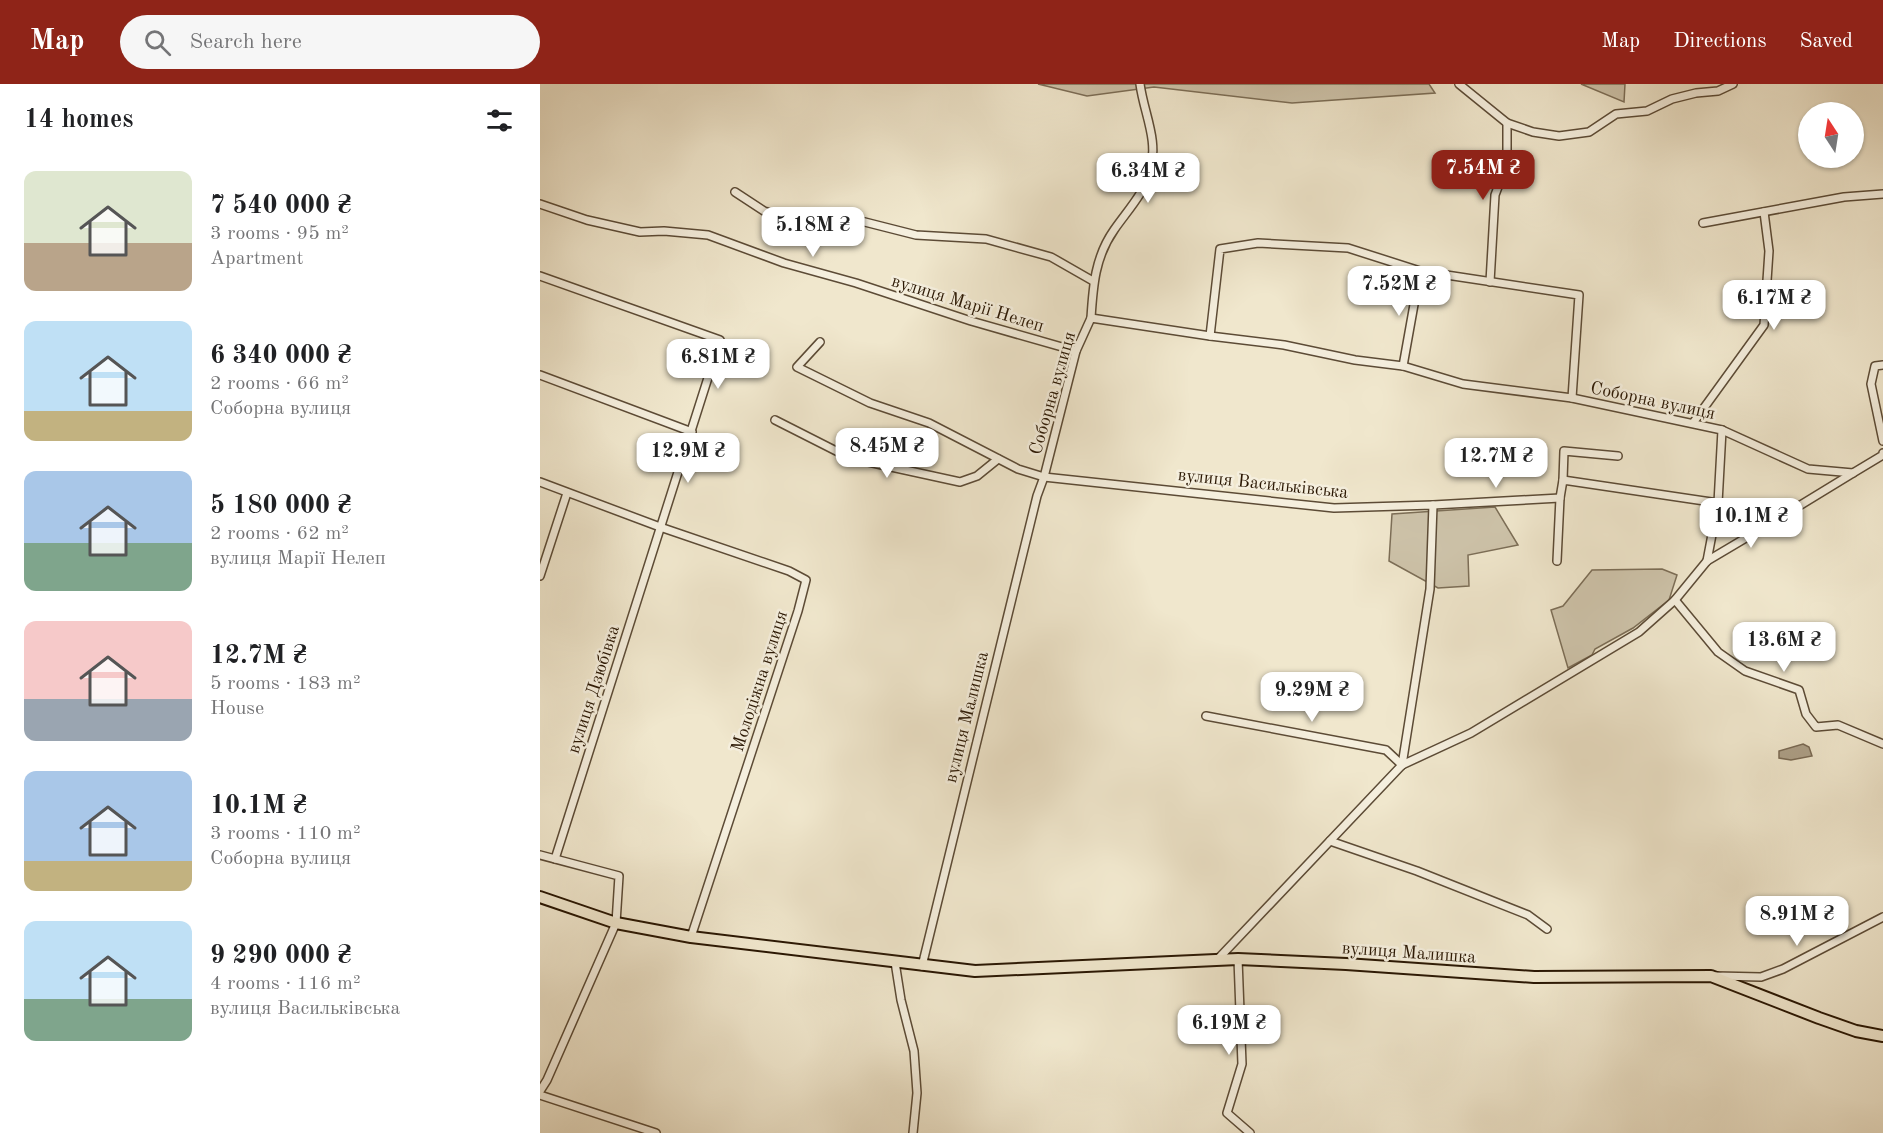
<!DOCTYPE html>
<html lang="en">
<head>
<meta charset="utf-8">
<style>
	:root { --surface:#fff; --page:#f6f6f6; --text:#202124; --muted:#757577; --accent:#8f2418 }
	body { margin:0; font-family:"Old Standard TT",serif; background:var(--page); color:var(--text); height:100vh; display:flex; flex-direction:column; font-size:22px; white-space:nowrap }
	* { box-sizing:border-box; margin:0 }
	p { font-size:20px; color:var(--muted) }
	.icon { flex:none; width:33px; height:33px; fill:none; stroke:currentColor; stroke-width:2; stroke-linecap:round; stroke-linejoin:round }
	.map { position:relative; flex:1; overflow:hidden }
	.panel { display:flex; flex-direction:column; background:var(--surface); width:540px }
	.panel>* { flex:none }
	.needle { width:39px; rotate:348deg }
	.controls { position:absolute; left:1258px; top:18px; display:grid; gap:12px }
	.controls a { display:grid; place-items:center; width:66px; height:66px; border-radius:50%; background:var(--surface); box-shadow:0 2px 4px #0004; font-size:30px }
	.price { position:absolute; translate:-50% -51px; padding:0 14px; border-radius:12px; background:#fff; color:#222; font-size:20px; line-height:39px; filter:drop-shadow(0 2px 3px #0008) }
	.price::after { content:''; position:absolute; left:50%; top:36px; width:18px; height:14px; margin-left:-9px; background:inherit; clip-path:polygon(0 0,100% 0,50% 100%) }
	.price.current { background:var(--accent); color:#fff }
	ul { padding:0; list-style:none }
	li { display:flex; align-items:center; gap:18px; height:150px; padding:0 24px }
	li span { display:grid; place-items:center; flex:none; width:168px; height:120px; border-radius:12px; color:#555 }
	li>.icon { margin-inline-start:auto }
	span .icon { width:72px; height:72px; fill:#fffc; stroke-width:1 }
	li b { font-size:26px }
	h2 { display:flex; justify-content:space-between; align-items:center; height:72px; padding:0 24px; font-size:26px }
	header { display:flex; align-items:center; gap:36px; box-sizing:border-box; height:84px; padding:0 30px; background:var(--accent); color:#fff }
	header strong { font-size:28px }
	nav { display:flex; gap:33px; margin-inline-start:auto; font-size:21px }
	.search { width:420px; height:54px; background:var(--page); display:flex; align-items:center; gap:15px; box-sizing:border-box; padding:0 21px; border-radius:33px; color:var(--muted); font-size:22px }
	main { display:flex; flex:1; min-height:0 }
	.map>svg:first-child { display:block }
	.green { fill:#cec4ab; stroke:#7c6e57; stroke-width:1.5 }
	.water { fill:#ada088; stroke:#796953; stroke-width:1.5 }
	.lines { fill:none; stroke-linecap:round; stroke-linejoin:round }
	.street-casing { stroke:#5c4b36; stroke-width:10 }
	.primary-casing { stroke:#2a1703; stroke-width:14 }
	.street { stroke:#f5efde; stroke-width:7 }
	.primary { stroke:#f0e7cd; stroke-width:10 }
	.labels { text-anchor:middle; stroke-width:5; stroke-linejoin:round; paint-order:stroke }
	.street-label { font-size:18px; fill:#2a1703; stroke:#f5efde }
</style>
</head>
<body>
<header>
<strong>Map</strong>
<div class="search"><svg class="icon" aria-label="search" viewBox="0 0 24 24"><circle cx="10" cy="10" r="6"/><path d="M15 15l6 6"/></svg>Search here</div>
<nav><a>Map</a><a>Directions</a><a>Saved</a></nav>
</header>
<main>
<section class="panel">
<h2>14 homes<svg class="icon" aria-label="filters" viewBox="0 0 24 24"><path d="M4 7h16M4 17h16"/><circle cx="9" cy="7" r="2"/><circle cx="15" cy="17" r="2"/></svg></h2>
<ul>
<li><span style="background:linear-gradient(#dfe7d0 60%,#b9a48a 0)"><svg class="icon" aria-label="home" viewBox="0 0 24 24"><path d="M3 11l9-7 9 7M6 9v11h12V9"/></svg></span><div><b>7 540 000 ₴</b><p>3 rooms · 95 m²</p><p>Apartment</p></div></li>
<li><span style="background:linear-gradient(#bfe0f5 75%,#c2b280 0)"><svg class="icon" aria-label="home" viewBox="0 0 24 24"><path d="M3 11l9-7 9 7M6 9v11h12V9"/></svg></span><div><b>6 340 000 ₴</b><p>2 rooms · 66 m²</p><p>Соборна вулиця</p></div></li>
<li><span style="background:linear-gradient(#a9c7e8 60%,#7fa58c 0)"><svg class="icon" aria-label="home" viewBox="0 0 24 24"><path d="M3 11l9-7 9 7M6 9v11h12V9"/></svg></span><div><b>5 180 000 ₴</b><p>2 rooms · 62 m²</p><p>вулиця Марії Нелеп</p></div></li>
<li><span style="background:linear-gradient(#f6c9c9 65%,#9aa5b1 0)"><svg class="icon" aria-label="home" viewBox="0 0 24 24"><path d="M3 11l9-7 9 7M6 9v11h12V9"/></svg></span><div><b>12.7M ₴</b><p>5 rooms · 183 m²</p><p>House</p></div></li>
<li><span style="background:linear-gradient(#a9c7e8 75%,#c2b280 0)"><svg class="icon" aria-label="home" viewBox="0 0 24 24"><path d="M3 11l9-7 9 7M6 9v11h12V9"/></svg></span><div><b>10.1M ₴</b><p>3 rooms · 110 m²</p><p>Соборна вулиця</p></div></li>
<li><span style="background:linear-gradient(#bfe0f5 65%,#7fa58c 0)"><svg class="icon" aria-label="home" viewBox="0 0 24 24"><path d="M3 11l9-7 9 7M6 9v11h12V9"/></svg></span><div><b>9 290 000 ₴</b><p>4 rooms · 116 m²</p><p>вулиця Васильківська</p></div></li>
</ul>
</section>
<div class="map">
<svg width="1343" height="1049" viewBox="0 0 1343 1049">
	<rect width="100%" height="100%" fill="#f0e7cd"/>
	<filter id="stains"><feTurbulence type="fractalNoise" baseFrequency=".00333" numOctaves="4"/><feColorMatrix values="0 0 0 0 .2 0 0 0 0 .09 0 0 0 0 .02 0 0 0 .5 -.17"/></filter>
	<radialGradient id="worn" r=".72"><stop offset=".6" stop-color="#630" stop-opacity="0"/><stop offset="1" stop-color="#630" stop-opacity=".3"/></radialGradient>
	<g class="green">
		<path d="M498 0H889L895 9 752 19 614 3 547 12Z"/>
		<path d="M1041 0H1085L1084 18Z"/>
		<path d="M955 423 978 461 928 471 929 502 898 504 849 477 852 430Z"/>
		<path d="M1122 485 1137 491 1129 516 1093 544 1055 565 1052 571 1028 584 1011 526 1023 522 1052 486Z"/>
	</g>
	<path class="water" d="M1263 660 1269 663 1272 672 1251 676 1239 674V667Z"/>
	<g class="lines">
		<defs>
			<g id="street">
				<path d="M919 0 967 39 993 48 1019 52 1049 48 1076 30 1107 27 1132 15 1156 9 1178 7 1193 0"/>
				<path d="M195 108 224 127 254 137 313 135 376 151 446 155 511 173 553 197"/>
				<path d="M0 120 47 136 100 148 124 147 168 151 244 179 316 199 431 237 536 267"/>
				<path d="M1163 139 1304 113 1343 110"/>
				<path d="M0 192 180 256 15 775"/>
				<path d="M950 198 955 111 967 79V39"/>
				<path d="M551 234C553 202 555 173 574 146 587 127 604 110 610 87 619 56 604 30 600 0"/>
				<path d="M670 252 680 165 718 159 808 164 880 187 1039 211 1032 314"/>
				<path d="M280 258 257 283 330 319 389 339 478 385 504 393 794 424 893 421 890 505 862 681"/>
				<path d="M1343 281 1335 282 1331 300 1343 357"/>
				<path d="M863 282 880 187"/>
				<path d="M0 291 152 348"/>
				<path d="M235 336 310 374 420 398 437 392 458 375"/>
				<path d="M1153 339 1224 241 1229 167 1224 128"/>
				<path d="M1182 346 1268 385 1313 389 1343 371V369"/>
				<path d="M1023 396 1024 367 1078 372"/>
				<path d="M0 398 120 443 249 487 266 496 258 527 151 853"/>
				<path d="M893 421 1020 414"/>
				<path d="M1017 477 1020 414 1023 396 1178 419 1167 477"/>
				<path d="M0 492 27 409"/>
				<path d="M1135 516 1178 568 1205 587 1259 606 1266 630 1276 643 1298 641 1343 660"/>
				<path d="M666 632 846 666 862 681"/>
				<path d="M790 757 877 787 988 831 1007 845"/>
				<path d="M0 771 79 792 76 839 7 996 0 1007"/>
				<path d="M698 875 702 980 687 1029 710 1049"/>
				<path d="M677 876 862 681 931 649 1099 548 1135 516 1167 477 1241 433"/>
				<path d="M355 878 361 916 374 967 377 1009 373 1049"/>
				<path d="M382 882 497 412 504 393 536 267 551 234 670 252 744 261 815 276 863 282 923 300 1032 314 1182 346 1178 419 1241 433 1313 389"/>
				<path d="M1176 892 1221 893 1243 885 1343 833"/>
				<path d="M0 1011 116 1049"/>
			</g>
			<path id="primary" d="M0 813 76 839 151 853 435 887 698 875 806 880 994 893 1171 892 1279 934 1316 947 1343 952"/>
		</defs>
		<use href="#street" class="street-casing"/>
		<use href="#primary" class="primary-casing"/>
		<use href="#street" class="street"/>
		<use href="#primary" class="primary"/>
	</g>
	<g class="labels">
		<g class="street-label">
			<text transform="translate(428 219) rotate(17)" y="6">вулиця Марії Нелеп</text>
			<text transform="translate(512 309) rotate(-74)" y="6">Соборна вулиця</text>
			<text transform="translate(1113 316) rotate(12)" y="6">Соборна вулиця</text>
			<text transform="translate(723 399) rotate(6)" y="6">вулиця Васильківська</text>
			<text transform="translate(219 597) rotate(-72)" y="6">Молодіжна вулиця</text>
			<text transform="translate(53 605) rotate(-72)" y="6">вулиця Дзюбівка</text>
			<text transform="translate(426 633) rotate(-76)" y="6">вулиця Малишка</text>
			<text transform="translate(869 868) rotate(4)" y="6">вулиця Малишка</text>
		</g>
	</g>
	<rect width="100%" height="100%" filter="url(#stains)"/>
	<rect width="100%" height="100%" fill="url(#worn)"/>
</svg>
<div class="controls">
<a><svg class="needle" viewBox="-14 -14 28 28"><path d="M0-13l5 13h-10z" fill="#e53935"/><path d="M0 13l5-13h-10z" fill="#757577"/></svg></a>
</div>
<b class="price current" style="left:943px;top:117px">7.54M ₴</b>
<b class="price" style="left:608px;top:120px">6.34M ₴</b>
<b class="price" style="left:273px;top:174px">5.18M ₴</b>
<b class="price" style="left:859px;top:233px">7.52M ₴</b>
<b class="price" style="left:1234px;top:247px">6.17M ₴</b>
<b class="price" style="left:178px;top:306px">6.81M ₴</b>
<b class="price" style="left:347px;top:395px">8.45M ₴</b>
<b class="price" style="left:148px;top:400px">12.9M ₴</b>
<b class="price" style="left:956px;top:405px">12.7M ₴</b>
<b class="price" style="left:1211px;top:465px">10.1M ₴</b>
<b class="price" style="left:1244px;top:589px">13.6M ₴</b>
<b class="price" style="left:772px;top:639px">9.29M ₴</b>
<b class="price" style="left:1257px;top:863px">8.91M ₴</b>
<b class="price" style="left:689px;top:972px">6.19M ₴</b>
</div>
</main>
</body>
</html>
